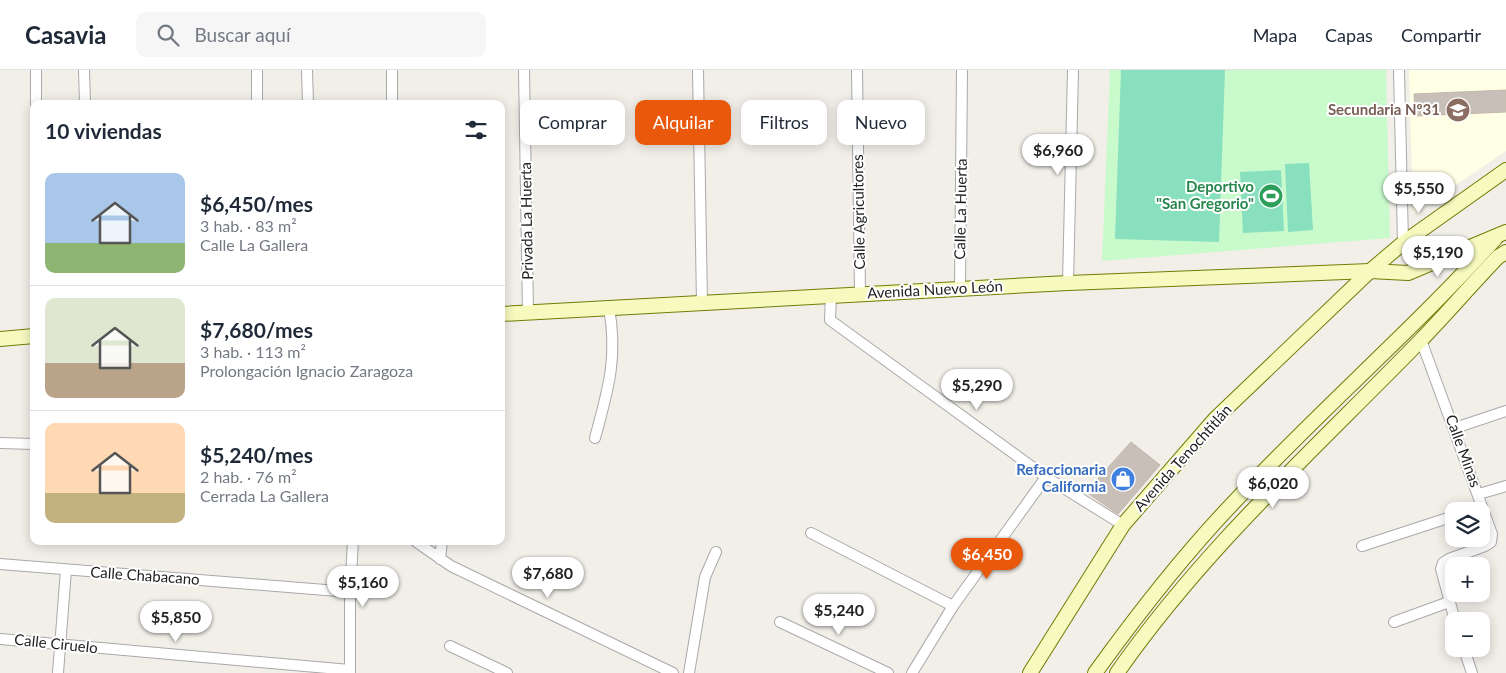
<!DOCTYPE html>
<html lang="es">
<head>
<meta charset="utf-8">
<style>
	:root { --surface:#fff; --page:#f6f6f7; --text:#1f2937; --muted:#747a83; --line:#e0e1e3; --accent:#ea580c }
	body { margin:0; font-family:Lato,sans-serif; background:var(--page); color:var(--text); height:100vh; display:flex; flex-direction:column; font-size:19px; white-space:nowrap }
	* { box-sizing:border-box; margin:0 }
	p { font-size:16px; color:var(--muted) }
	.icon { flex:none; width:28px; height:28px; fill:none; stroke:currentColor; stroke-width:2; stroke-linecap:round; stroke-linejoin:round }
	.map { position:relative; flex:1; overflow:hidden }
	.side { position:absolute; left:30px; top:30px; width:475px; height:445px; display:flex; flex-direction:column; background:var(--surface); border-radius:10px; box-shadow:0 2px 12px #0003 }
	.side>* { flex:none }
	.hud { position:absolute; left:520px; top:30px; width:475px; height:45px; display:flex; gap:10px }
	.tools { position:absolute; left:1445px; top:432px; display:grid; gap:10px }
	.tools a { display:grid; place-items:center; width:45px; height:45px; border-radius:10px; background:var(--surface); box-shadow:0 2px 12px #0003; font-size:25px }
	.price { position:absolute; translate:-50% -42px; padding:0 11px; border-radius:18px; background:#fff; color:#222; font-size:16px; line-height:32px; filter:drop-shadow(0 1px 2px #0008) }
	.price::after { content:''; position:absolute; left:50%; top:30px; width:15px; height:11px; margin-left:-8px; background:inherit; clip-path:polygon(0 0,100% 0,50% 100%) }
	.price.active { background:var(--accent); color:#fff }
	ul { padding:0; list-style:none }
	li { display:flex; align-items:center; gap:15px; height:125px; padding:0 15px }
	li+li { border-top:1px solid var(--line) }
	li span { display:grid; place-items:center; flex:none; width:140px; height:100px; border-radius:10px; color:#555 }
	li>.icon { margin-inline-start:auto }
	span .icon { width:60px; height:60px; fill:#fffc; stroke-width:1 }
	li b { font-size:21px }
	h2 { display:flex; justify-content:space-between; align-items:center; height:60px; padding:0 15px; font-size:21px }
	.chip { padding:0 18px; border-radius:10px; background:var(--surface); box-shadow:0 2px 12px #0003; font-size:18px; line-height:45px }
	.chip.active { background:var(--accent); color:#fff }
	header { display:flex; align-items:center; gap:30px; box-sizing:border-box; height:70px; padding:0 25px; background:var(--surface); border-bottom:1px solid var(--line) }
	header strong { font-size:24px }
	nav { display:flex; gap:28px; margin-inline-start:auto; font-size:18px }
	.search { width:350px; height:45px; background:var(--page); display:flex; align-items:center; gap:12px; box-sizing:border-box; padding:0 18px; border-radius:10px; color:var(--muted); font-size:19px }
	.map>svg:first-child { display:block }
	.education { fill:#ffffe5 }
	.park { fill:#c8facc }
	.pitch { fill:#88e0be }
	.building { fill:#c7bfb8; stroke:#c4b6ab }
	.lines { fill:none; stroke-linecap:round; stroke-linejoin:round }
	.street-casing { stroke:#a9a9a9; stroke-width:12 }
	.secondary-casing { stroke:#707d05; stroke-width:16 }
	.street { stroke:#fff; stroke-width:10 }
	.secondary { stroke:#f7fabf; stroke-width:14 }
	.labels { text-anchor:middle; stroke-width:4; stroke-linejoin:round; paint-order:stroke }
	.education-label { font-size:15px; font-weight:bold; fill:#785e54; stroke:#fff; text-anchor:end }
	.leisure-label { font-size:15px; font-weight:bold; fill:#27864d; stroke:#fff; text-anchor:end }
	.street-label { font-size:15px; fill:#222; stroke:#fff }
	.shop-label { font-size:15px; font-weight:bold; fill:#366cbe; stroke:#fff; text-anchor:end }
</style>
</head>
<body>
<header>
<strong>Casavia</strong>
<div class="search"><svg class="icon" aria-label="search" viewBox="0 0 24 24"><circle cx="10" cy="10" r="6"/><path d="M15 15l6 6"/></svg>Buscar aquí</div>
<nav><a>Mapa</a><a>Capas</a><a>Compartir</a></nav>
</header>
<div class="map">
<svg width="1506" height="603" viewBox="0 0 1506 603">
	<rect width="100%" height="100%" fill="#f2efe9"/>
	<path class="education" d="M1409 0H1506V81L1413 144Z"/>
	<path class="park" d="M1110 0H1386L1390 168 1102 191Z"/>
	<g class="pitch">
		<path d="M1121 0H1225L1219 172 1115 169Z"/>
		<path d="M1309 93 1313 160 1288 162 1285 94Z"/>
		<path d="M1281 100 1284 161 1243 163 1240 102Z"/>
	</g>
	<g class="building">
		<path d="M1506 20V42L1415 46 1414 24Z"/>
		<path d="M1131 372 1160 395 1118 444 1086 422Z"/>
	</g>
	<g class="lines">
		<defs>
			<g id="street">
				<path d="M36 0V34"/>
				<path d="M84 0 85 34"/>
				<path d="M257 0V34"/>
				<path d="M307 0 308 34"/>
				<path d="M392 0V34"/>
				<path d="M524 0 528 243"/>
				<path d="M698 0 702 233"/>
				<path d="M857 0 860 224"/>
				<path d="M1399 0 1403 173"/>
				<path d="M1068 213 1073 0"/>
				<path d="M960 218 962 0"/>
				<path d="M831 224 830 250 1046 407 1123 455"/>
				<path d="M1421 270 1492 464 1491 472 1485 476 1449 489 1443 493 1441 499 1455 551"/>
				<path d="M1455 358 1506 341"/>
				<path d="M595 368C608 320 618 288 609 238"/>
				<path d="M0 373 34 374"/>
				<path d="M1479 424 1506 416"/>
				<path d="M1469 441 1482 437"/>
				<path d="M811 463 953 536"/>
				<path d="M415 471 451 496 673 603"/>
				<path d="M1362 476 1454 446"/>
				<path d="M440 489 442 471"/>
				<path d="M0 494 350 522"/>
				<path d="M780 552 888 603"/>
				<path d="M1394 552 1449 532"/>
				<path d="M0 569 350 600"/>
				<path d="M450 576 507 603"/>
				<path d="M1464 579 1472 603"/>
				<path d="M58 603 66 500"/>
				<path d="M350 603V522L353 471"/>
				<path d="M689 603 705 507 716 482"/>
				<path d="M912 603 953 536 1046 407"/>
			</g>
			<g id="secondary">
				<path d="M501 244 1068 213 1370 201 1408 203 1506 162"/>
				<path d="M0 269 34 266"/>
				<path d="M1030 603 1123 455 1215 349 1370 201 1403 173 1506 100"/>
				<path d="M1095 603C1139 542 1184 484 1236 430 1320 340 1413 260 1495 169"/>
				<path d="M1117 603C1205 477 1315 379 1421 270 1447 243 1472 214 1498 187L1506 182"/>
			</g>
		</defs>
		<use href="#street" class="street-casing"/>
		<use href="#secondary" class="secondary-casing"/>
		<use href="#street" class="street"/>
		<use href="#secondary" class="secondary"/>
	</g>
	<defs>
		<symbol id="school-disc" viewBox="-11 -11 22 22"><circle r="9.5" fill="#8d6e63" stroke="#fff"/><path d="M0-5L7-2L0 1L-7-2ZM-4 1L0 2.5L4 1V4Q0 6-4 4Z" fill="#fff"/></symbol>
		<symbol id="stadium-disc" viewBox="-11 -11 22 22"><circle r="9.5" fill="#2e9e5b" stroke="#fff"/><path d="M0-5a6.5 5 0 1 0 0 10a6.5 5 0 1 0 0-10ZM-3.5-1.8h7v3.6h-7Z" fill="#fff"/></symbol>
		<symbol id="shop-disc" viewBox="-11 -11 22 22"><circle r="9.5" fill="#3f7fe0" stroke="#fff"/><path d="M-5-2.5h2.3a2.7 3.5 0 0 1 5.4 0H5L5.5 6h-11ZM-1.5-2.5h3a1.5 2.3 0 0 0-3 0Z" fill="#fff"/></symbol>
	</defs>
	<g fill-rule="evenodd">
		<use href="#school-disc" x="1444" y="26" width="28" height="28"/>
		<use href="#stadium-disc" x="1257" y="112" width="28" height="28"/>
		<use href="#shop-disc" x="1109" y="395" width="28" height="28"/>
	</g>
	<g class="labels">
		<g class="education-label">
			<text x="1440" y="45">Secundaria Nº31</text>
		</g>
		<g class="leisure-label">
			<text x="1254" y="122">Deportivo<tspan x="1254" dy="17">"San Gregorio"</tspan></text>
		</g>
		<g class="street-label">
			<text transform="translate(961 139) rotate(-89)" y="5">Calle La Huerta</text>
			<text transform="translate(859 142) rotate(-91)" y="5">Calle Agricultores</text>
			<text transform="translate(527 151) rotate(-91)" y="5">Privada La Huerta</text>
			<text transform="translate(935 220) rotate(-3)" y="5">Avenida Nuevo León</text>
			<text transform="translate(1463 381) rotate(70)" y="5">Calle Minas</text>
			<text transform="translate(1183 388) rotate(-48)" y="5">Avenida Tenochtitlán</text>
			<text transform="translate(145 506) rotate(4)" y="5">Calle Chabacano</text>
			<text transform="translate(56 574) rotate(6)" y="5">Calle Ciruelo</text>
		</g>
		<g class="shop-label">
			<text x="1106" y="405">Refaccionaria<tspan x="1106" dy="17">California</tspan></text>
		</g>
	</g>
</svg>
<div class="tools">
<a><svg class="icon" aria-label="layers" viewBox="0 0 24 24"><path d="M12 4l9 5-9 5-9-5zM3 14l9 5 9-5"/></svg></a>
<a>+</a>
<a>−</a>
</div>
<b class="price" style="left:1058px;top:106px">$6,960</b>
<b class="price" style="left:1419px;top:144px">$5,550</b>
<b class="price" style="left:1438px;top:208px">$5,190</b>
<b class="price" style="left:977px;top:341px">$5,290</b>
<b class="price" style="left:1273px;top:439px">$6,020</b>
<b class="price active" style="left:987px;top:510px">$6,450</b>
<b class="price" style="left:548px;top:529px">$7,680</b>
<b class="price" style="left:363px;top:538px">$5,160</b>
<b class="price" style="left:839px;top:566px">$5,240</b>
<b class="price" style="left:176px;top:573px">$5,850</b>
<div class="hud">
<a class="chip">Comprar</a>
<a class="chip active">Alquilar</a>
<a class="chip">Filtros</a>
<a class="chip">Nuevo</a>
</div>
<section class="side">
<h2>10 viviendas<svg class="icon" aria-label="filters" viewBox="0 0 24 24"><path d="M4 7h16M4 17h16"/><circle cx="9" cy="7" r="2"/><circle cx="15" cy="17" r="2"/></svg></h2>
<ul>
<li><span style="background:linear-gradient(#a9c7e8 70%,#8fb573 0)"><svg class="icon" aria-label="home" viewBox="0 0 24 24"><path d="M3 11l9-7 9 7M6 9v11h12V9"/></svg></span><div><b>$6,450/mes</b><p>3 hab. · 83 m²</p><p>Calle La Gallera</p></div></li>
<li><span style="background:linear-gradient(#dfe7d0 65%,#b9a48a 0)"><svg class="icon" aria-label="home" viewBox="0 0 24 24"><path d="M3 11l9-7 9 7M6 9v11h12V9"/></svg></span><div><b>$7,680/mes</b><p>3 hab. · 113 m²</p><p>Prolongación Ignacio Zaragoza</p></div></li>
<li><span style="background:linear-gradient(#ffd9b3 70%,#c2b280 0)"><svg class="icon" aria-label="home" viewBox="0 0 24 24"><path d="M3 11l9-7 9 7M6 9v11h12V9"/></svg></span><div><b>$5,240/mes</b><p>2 hab. · 76 m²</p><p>Cerrada La Gallera</p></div></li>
</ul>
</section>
</div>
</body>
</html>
